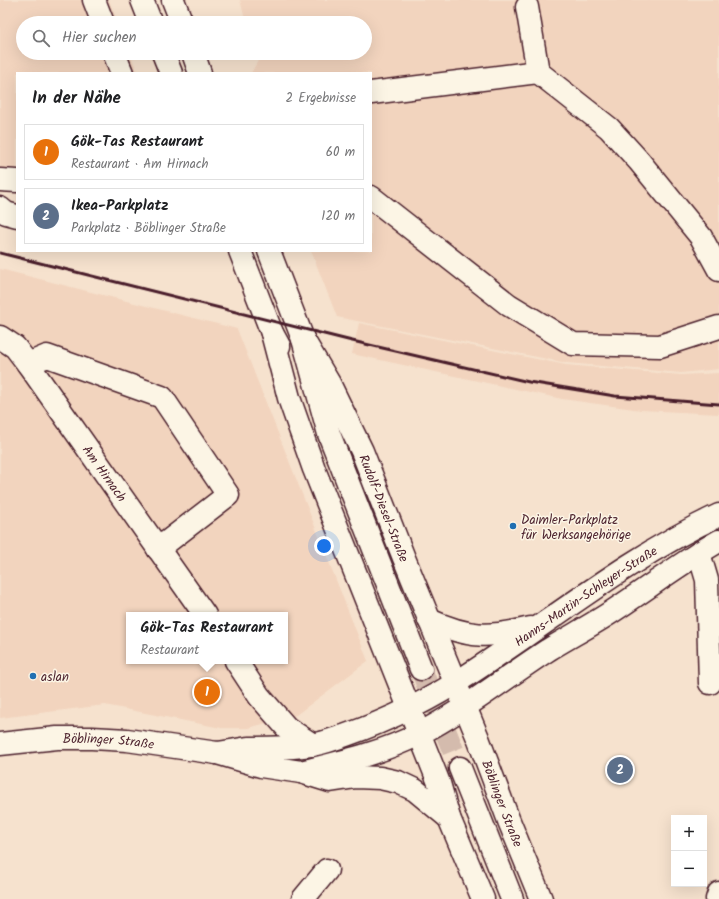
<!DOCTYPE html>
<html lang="de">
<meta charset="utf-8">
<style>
:root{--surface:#fff;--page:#f2f2f2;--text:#202124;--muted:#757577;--line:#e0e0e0;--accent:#111827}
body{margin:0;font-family:Kalam,sans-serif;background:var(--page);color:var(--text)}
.controls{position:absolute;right:12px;bottom:12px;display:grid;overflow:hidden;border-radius:0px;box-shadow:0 4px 16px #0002}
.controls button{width:36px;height:36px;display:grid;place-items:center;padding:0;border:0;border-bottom:1px solid var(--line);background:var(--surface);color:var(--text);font:20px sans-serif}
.you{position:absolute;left:324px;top:546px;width:14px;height:14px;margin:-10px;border:3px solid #fff;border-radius:50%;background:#1a73e8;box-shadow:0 0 0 6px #1a73e833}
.badge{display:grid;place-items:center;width:26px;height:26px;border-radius:50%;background:var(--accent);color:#fff;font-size:13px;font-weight:700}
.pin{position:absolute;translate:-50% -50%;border:2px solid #fff;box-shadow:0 1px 4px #0006}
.popup{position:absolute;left:126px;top:612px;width:162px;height:52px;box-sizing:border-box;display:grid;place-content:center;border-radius:0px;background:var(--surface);filter:drop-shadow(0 1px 3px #0005);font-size:13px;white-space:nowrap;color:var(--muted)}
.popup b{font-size:15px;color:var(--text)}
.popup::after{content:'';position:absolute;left:50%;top:100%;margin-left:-8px;border:8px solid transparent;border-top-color:var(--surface)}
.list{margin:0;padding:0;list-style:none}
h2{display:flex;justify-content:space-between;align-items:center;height:52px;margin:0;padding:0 16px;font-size:17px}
h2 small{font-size:13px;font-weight:400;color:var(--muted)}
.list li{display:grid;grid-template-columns:26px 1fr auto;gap:12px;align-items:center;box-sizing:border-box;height:56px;margin:0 8px 8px;padding:0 8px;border:1px solid var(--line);border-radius:0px}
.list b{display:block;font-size:15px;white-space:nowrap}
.list p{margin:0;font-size:13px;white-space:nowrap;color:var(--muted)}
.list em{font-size:13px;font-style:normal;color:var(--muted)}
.icon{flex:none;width:22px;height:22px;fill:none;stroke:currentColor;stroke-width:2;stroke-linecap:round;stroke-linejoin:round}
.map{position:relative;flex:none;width:719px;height:899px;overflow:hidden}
.search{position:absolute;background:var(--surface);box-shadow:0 4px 16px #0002;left:16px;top:16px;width:356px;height:44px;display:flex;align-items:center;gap:10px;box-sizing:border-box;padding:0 14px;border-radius:22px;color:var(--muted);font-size:15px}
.panel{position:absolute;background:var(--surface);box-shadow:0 4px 16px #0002;left:16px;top:72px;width:356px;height:180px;border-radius:0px}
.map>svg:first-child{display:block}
.built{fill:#f2d4be;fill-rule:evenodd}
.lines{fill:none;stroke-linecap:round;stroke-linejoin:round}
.major-tunnel{stroke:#d4bbad;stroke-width:22;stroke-dasharray:22 11;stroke-linecap:butt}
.minor-casing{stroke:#4a1f2b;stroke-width:25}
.major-casing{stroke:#4a1f2b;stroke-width:25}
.minor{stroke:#fcf5e5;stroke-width:22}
.major{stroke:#fcf5e5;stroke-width:22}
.rail{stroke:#4a1f2b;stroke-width:3}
.poi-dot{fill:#1f6fb2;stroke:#fcf5e5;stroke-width:1.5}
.labels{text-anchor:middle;stroke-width:3;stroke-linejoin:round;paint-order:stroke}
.street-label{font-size:13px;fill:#4a1f2b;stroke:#fcf5e5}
.poi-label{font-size:13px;fill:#4a1f2b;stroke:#fcf5e5;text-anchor:start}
</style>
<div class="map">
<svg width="719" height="899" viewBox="0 0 719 899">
<rect width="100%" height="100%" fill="#f6e2ce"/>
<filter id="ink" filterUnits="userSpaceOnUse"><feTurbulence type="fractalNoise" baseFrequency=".025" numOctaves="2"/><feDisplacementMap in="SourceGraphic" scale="8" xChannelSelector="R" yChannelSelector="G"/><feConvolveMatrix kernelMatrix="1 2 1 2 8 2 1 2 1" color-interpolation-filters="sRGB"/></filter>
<g filter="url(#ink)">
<g class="built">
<path d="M 0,0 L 109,0 L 118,23 L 23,23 L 23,53 L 130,53 L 138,73 L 17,73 L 17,193 L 0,193 Z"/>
<path d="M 240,0 L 719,0 L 719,369 L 681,373 L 567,363 L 337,317 L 311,251 L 371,251 L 371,73 L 251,73 L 259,59 L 257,53 L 365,53 L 365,23 L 246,23 Z"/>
<path d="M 0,269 L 237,329 L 368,661 L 296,715 L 248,728 L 221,728 L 105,705 L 0,718 ZM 129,615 L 285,615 L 285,661 L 129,661 Z"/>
<path d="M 359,323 L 566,365 L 681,375 L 719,373 L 719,414 L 641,410 L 562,399 L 352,354 Z"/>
</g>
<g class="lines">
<path class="major-tunnel" d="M 421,669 L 460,768"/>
<g class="minor-casing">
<g id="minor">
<path d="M 94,0 L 103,23"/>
<path d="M 527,7 L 538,72"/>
<path d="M 114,53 L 122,73"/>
<path d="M 371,93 L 538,72 L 609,128 L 639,161 L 701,237 L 719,270"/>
<path d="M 0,180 L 17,181"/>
<path d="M 371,197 L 509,305 L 573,344 L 660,346 L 719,327"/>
<path d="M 0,208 L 6,213 L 17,216"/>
<path id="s1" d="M 0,337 L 15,347 L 28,364 L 205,615"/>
<path d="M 28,364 L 47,356 L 162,397 L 228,495 L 158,549"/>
<path d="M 699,553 L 707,580 L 710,683"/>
<path d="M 236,661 L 259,696 L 287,728 L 313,745"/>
<path d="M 303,899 L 327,870"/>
<path d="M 717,899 L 719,893"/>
</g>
</g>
<g class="major-casing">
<g id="major">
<path d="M 142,0 L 151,23"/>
<path d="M 173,0 L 182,23"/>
<path d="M 163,53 L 171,73"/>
<path d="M 193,53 L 200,73"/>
<path d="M 240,251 L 272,333 L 279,346"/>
<path d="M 269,251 L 303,339 L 329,434 L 421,669"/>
<path d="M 272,333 L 289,398 L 314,469 L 439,783 L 449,818 L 483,899"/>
<path id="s2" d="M 303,339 L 329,383 L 362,451 L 404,558 L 478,738 L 509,821 L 541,899"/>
<path d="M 429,620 C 469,638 488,638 531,628"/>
<path id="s3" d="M 0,744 L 57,738 L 92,738 L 127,740 L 217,753 L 261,766 L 301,772 L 330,781 L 356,777 L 380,778 L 398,782 L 415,790 L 449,818"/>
<path id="s4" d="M 217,753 C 228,752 239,749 250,748 C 276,747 303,749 328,741 C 373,727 417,707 457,682 C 544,627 625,559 719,515"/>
<path d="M 460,768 L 512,899"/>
<path d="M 301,772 C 341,762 382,753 419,734 C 465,710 505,678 548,650 C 569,637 592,625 613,611 C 648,588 682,562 719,541"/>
</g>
</g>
<use href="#minor" class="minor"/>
<use href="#major" class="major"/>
<path class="rail" d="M 0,253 L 348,340 L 529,382 L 615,396 L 719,404"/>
</g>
</g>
<g class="poi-dot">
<circle cx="513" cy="526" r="4"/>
<circle cx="33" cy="676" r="4"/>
</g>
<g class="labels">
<g class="street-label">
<text dy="5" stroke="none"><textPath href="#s1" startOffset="173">Am Hirnach</textPath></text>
<text dy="5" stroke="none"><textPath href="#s2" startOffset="188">Rudolf-Diesel-Straße</textPath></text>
<text dy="5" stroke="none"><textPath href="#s4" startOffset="409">Hanns-Martin-Schleyer-Straße</textPath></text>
<text dy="5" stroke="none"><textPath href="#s3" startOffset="109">Böblinger Straße</textPath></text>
<text dy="5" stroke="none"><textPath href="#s2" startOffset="506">Böblinger Straße</textPath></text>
</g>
<g class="poi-label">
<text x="521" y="524">Daimler-Parkplatz<tspan x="521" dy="15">für Werksangehörige</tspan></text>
<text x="41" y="681">aslan</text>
</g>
</g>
</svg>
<div class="controls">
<button>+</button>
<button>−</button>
</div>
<div class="you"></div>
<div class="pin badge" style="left:207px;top:692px;background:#e8710a">1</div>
<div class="popup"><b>Gök-Tas Restaurant</b>Restaurant</div>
<div class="pin badge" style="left:620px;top:770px;background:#5c6f8a">2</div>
<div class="search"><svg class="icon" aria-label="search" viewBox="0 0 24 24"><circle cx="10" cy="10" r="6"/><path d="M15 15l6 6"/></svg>Hier suchen</div>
<section class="panel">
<h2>In der Nähe<small>2 Ergebnisse</small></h2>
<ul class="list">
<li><span class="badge" style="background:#e8710a">1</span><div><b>Gök-Tas Restaurant</b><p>Restaurant · Am Hirnach</p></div><em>60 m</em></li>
<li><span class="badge" style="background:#5c6f8a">2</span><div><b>Ikea-Parkplatz</b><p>Parkplatz · Böblinger Straße</p></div><em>120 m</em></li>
</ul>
</section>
</div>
